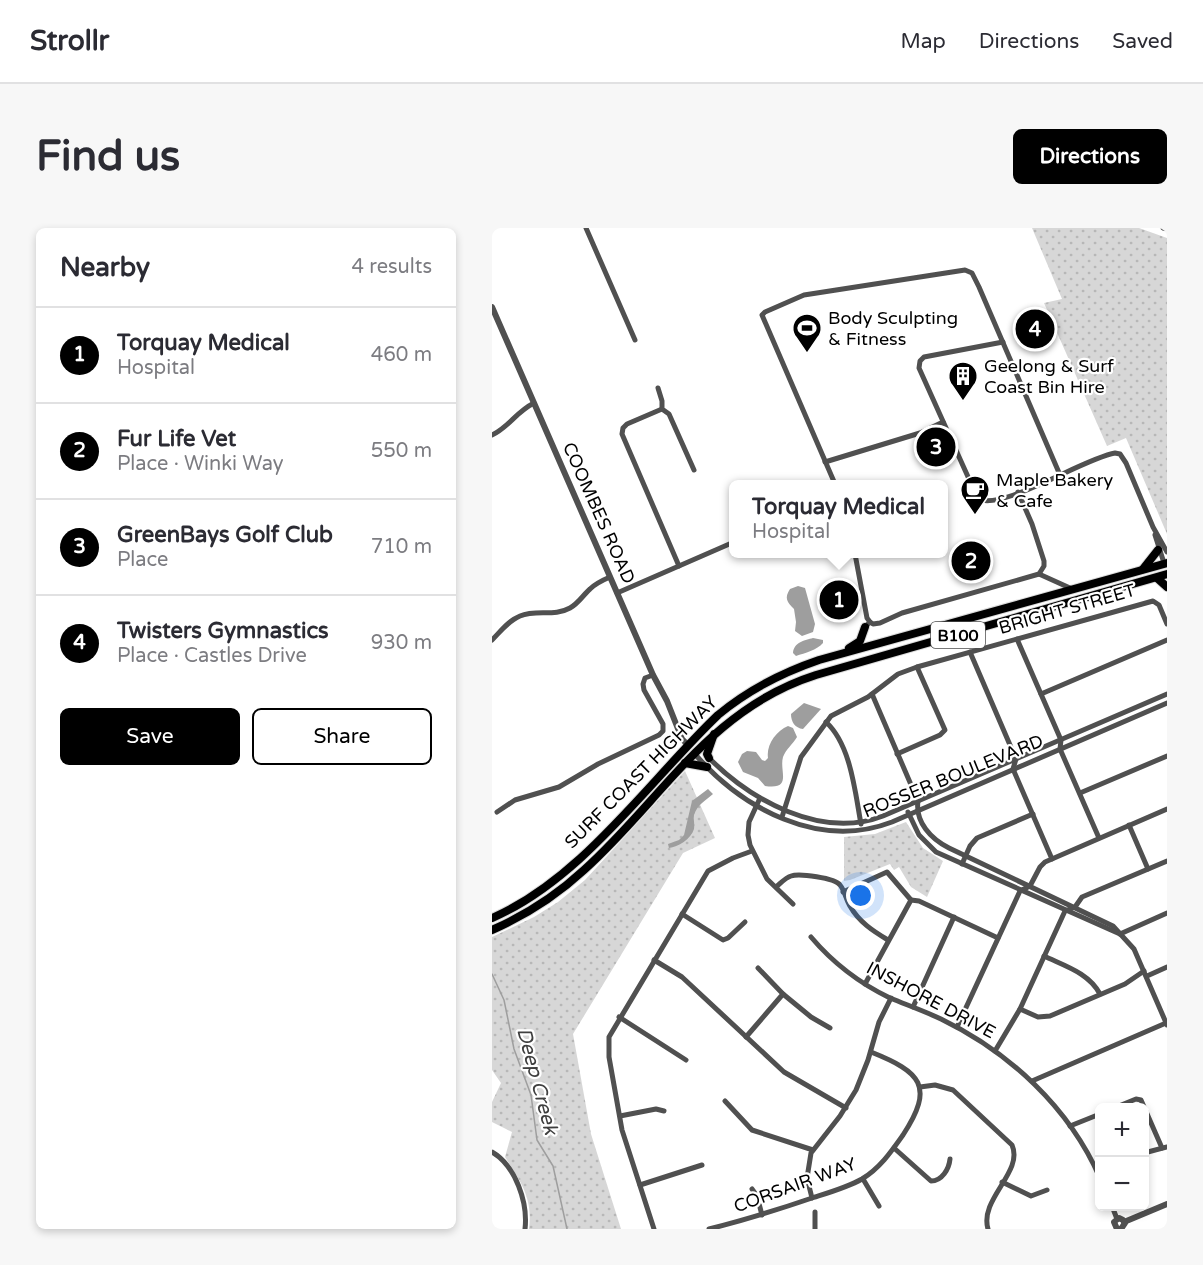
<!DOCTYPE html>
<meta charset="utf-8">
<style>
:root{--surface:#fff;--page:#f7f7f7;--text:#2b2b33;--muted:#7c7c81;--line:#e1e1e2;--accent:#000}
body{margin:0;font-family:"Varela Round",sans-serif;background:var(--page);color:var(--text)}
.controls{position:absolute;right:18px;bottom:18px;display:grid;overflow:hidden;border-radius:9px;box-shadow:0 3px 9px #0003}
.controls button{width:54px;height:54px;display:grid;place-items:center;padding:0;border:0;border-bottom:2px solid var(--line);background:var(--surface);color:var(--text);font:30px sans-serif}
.you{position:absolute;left:369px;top:668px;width:21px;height:21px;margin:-15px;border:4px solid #fff;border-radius:50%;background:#1a73e8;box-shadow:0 0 0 9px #1a73e833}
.badge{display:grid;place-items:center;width:39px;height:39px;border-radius:50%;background:var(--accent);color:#fff;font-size:20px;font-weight:700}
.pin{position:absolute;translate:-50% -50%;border:3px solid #fff;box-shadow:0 2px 6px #0006}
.popup{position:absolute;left:237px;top:252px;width:219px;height:78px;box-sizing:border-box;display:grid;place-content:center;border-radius:9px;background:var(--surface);filter:drop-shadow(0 2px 4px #0005);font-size:20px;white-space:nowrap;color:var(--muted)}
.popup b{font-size:22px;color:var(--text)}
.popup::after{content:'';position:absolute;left:50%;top:100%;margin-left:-12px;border:12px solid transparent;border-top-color:var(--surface)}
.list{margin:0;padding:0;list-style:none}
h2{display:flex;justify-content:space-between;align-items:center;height:78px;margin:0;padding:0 24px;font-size:26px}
h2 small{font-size:20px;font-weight:400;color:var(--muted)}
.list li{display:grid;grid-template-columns:39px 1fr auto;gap:18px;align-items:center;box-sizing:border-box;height:96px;padding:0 24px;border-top:2px solid var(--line)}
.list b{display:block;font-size:22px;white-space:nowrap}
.list p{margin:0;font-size:20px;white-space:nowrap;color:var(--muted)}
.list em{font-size:20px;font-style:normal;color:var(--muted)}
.actions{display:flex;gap:12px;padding:18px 24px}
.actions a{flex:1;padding:14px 0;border:2px solid var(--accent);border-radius:9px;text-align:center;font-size:21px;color:var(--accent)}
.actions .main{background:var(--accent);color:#fff}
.map{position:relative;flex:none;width:675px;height:1001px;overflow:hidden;border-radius:9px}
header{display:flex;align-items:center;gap:36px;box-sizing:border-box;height:84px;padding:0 30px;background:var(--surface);border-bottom:2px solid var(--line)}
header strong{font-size:28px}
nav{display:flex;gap:33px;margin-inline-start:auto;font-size:21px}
.intro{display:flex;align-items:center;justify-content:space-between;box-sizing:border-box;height:144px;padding:0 36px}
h1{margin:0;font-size:42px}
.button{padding:15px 27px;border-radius:9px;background:var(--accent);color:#fff;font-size:21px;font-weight:700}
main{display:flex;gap:36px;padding:0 36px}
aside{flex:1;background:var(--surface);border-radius:9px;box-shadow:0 3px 9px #0003}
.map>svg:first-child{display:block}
.green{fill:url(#green-dots)}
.water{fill:#9e9e9e}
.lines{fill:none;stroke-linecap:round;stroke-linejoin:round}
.stream{stroke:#9e9e9e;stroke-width:1.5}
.primary-casing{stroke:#dbdbdb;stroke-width:10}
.minor{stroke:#505050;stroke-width:5}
.tertiary{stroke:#505050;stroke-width:6}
.primary{stroke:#000;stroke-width:8}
.labels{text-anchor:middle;stroke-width:4.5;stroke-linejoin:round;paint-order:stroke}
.shield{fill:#fff;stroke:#4c4c4c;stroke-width:1.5}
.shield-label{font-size:16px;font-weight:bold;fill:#000}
.poi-label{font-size:18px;fill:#000;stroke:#fff;text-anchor:start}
.street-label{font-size:18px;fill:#000;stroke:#fff}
.water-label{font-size:20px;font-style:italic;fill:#3f3f3f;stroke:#fff}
</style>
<header>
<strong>Strollr</strong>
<nav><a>Map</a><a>Directions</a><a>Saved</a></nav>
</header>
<div class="intro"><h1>Find us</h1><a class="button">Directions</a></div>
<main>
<aside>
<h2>Nearby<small>4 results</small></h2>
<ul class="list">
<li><span class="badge">1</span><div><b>Torquay Medical</b><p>Hospital</p></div><em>460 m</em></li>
<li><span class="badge">2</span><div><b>Fur Life Vet</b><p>Place · Winki Way</p></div><em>550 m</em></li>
<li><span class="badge">3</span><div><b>GreenBays Golf Club</b><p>Place</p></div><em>710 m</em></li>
<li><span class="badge">4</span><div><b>Twisters Gymnastics</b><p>Place · Castles Drive</p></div><em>930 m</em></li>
</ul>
<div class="actions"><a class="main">Save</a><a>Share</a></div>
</aside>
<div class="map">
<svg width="675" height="1001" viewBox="0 0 675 1001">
<defs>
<pattern id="green-dots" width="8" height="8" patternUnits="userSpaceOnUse" patternTransform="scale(1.5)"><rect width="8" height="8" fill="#d7d7d7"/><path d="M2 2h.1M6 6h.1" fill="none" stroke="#b7b7b7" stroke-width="1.8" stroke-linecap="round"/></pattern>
</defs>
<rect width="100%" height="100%" fill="#fff"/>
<g class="green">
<path d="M 540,0 L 647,0 L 675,10 L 675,306 L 634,210 L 615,218 L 552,75 L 570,71 Z"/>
<path d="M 193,543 L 223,610 L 191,625 L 81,806 L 99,906 L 129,1001 L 37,1001 C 41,970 29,954 13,929 L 20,904 L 0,894 L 0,874 L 9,855 L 0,842 L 0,709 L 42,689 L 66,674 L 93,652 Z"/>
<path d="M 414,594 L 431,620 L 451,633 L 435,669 L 419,659 L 407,639 L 402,642 L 398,636 L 358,652 L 352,653 L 352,609 L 383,606 Z"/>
</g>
<g class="water">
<path d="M 306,358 L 313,360 L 323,396 L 321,404 L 310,408 L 303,403 L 304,394 L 302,381 C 295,374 292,370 298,361 Z"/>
<path d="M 321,410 L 331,412 L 331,415 C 325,422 313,425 304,428 L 301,425 C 302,414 313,412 321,410 Z"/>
<path d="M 312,475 L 329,481 L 311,501 C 303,500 299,494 299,486 Z"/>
<path d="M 296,498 L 301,500 L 305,509 C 301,516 294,521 291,529 C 287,543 301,562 273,558 L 266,550 L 251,544 L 246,534 L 250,526 L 255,523 L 264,524 L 270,532 L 273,533 L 276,530 C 274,517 284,503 296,498 Z"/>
<path d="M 216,561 L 221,566 C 214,572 205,577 202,587 C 201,591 203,596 202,601 C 199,611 186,619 177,620 L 176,616 L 187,612 L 192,607 L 200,573 Z"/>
</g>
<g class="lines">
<path class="stream" d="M 0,746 L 12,772 L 22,821 L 39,867 L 45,912 L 61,938 L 75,1001"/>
<g class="primary-casing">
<g id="primary">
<path d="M 651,341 L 666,322"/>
<path d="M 665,350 L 675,359"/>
<path d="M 357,420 L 368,413 L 373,399"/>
<path d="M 217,530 L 215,526 L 222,506"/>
<path d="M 193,535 L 215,539"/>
<path d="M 0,690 C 90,651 156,554 226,487 C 256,462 289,445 327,432 L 675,335"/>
<path d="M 0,702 C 34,687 65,667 92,642 C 170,572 217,481 324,447 L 675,346"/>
</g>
</g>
<g class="minor">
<path d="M 94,0 L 143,112"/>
<path d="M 671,0 L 675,1"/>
<path d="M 511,114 L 432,129 L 428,133 L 427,140 L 486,271 C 511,283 592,230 623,225 L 628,226 L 634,235 L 661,299 L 675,324"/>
<path d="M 166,160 L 170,173 L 170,181 L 177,186 L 202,242"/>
<path d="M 170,181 L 135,196 L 131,200 L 130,206 L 187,338"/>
<path d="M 0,207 C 17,199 24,184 42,175"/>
<path d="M 333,234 L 428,205 L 451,194"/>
<path d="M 343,256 L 270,87 L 273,84 L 312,67 L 473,42 L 480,45 L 487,59 L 568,247"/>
<path d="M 663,307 L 672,335"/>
<path d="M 363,326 L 375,390 L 378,394"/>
<path d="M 547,346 L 578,360"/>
<path d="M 125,365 L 242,314"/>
<path d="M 373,399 L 378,394 L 381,396 L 388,395 L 410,385 L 547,346 L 552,338 L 552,333 L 540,296 L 526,264"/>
<path d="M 525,411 L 569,512 L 568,521 L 607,610"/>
<path d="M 0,412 C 9,403 16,393 28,388 C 44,381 62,389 78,380 C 87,375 91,367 98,361 C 104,355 111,352 118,349"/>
<path d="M 478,424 L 524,531 L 521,541 L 560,631"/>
<path d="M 380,466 L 426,573 C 423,594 439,611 457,620 L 621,698 L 642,721 L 675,797"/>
<path d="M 549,466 L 675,412"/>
<path d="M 334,494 C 359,517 363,564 369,596"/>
<path d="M 202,525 C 250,581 327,622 400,594 L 675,475"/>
<path d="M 405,526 L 448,507 L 453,502 L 425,439"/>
<path d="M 215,528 C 258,572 329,612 391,588 L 675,466"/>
<path d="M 588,565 L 675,528"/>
<path d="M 268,570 L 257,594 L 256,607 L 258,617 L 275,651 L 301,676"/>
<path d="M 5,584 L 23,572 L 67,559 L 106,536 L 167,507 L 171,503 L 171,496 L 152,462 L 151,456 L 153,450 L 161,447"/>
<path d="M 416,584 L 427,607 L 444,624 L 628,706"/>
<path d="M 290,589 L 309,529 L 339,488 L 376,469 L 406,446 L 425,439 L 661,373 L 667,377 L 675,396"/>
<path d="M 637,597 L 656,641"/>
<path d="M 470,636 L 478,618 L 485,610 L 541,586"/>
<path d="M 284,659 C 289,655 293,650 299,648 C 307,645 343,650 348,657 C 353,663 354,672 358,678 C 367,694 381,703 396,712"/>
<path d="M 351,664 L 395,644 L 419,672"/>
<path d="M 190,686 L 231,712 L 236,710 L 253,694"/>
<path d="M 628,706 L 675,685"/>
<path d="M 319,709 C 341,735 367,755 398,770 C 415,777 432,783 449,791 C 517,824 577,879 608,950"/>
<path d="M 552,728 C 573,738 597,745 608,766"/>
<path d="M 162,732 L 190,749 L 292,844 L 354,880"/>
<path d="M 655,748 L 675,739"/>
<path d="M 373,756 L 419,672 L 427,673 L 506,710"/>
<path d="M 291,766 L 319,789 L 338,800"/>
<path d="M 421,779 L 462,689"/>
<path d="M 528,781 L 546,789 L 558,788 L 633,756 L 652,743"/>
<path d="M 127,789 L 194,832"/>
<path d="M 465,799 L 528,663 L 538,658 L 548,639 L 553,634 L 675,581"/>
<path d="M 254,809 L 291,766 L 266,740"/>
<path d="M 503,823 L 528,781 L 573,683 L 583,679 L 590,669 L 675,633"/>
<path d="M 540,853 L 674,795"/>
<path d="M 428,859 L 443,857 L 461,862 L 520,917 C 532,944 487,971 496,1001"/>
<path d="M 233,873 L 260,902 L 321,922"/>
<path d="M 622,880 L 644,871 L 649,872 L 670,920"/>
<path d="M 128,888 L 164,881 L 172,883"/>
<path d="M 578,898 L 608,886"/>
<path d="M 402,920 L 439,953 C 450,953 457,941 458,931"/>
<path d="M 0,924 C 24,938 36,975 33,1001"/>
<path d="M 652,925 L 675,919"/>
<path d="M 371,951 L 387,978"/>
<path d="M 510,954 L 539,968 L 555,962"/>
<path d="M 148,957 L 210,937"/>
<path d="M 260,961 L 265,968 L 270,987"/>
<path d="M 320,970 L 315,950 L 319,925 L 348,888 L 364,862 L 376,832 L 387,794 L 399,770"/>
<path d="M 620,978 L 625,991"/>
<path d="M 323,984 L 323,1001"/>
<path d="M 162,1001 L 130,902 L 117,829 L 117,809 L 216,643 L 241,630 L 260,623"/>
<path d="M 217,1001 C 253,992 288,981 323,969 C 339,964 356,959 370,951 C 388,940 399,924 411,907 C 443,858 429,844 379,824"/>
</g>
<g class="tertiary">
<path d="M 0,79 L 161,447 L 175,473 L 190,511 L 196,517"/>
<path d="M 632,994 L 675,976"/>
<path d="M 625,1001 L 622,994 L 627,990 L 631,992 L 633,995 L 629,1001"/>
</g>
<use href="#primary" class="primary"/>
</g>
<defs>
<g id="stadium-pin" transform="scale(1.5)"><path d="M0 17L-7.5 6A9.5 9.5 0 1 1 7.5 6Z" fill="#000" stroke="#fff"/><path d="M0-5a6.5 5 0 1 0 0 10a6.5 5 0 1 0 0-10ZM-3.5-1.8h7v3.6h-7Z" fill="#fff"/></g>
<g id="building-pin" transform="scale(1.5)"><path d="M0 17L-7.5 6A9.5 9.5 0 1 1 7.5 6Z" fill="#000" stroke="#fff"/><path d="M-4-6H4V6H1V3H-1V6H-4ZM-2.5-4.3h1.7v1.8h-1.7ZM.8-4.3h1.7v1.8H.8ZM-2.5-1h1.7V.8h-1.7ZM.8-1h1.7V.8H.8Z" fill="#fff"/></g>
<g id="cafe-pin" transform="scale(1.5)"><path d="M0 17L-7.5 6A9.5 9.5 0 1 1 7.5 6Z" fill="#000" stroke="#fff"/><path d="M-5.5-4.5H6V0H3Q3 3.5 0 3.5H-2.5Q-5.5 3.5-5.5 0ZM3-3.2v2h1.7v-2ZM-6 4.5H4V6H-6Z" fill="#fff"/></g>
</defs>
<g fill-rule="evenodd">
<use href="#stadium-pin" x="315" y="100"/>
<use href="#building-pin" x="471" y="148"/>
<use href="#cafe-pin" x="483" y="262"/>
</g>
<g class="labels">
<rect class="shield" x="439" y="394" width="54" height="26" rx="4.5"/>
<g class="shield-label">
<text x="466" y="413">B100</text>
</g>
<g class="poi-label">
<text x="336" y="96">Body Sculpting<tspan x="336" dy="21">&amp; Fitness</tspan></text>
<text x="492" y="144">Geelong &amp; Surf<tspan x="492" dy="21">Coast Bin Hire</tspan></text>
<text x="504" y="258">Maple Bakery<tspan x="504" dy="21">&amp; Cafe</tspan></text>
</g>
<g class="street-label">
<text transform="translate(107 285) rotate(66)" y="6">COOMBES ROAD</text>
<text transform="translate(575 381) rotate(-16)" y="6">BRIGHT STREET</text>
<text transform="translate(149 544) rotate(-45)" y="6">SURF COAST HIGHWAY</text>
<text transform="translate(461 548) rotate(-22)" y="6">ROSSER BOULEVARD</text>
<text transform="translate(439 772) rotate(28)" y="6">INSHORE DRIVE</text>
<text transform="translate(303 957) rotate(-20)" y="6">CORSAIR WAY</text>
</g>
<g class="water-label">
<text transform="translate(46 853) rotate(75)" y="7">Deep Creek</text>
</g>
</g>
</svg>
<div class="controls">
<button>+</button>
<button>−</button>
</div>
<div class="you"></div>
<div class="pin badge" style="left:347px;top:372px">1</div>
<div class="popup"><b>Torquay Medical</b>Hospital</div>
<div class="pin badge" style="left:479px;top:333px">2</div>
<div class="pin badge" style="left:444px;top:219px">3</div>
<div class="pin badge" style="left:543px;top:101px">4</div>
</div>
</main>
